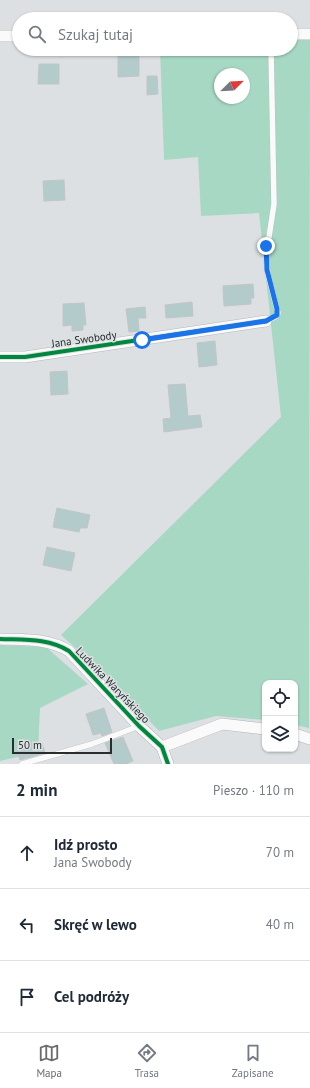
<!DOCTYPE html>
<html lang="pl">
<meta charset="utf-8">
<style>
:root{--surface:#fff;--page:#f2f2f3;--text:#1f2937;--muted:#747a83;--line:#e0e1e3;--accent:#696b6c}
body{margin:0;font-family:"PT Sans",sans-serif;background:var(--page);color:var(--text)}
.controls{position:absolute;right:12px;bottom:12px;display:grid;overflow:hidden;border-radius:8px;box-shadow:0 1px 3px #0004}
.controls button{width:36px;height:36px;display:grid;place-items:center;padding:0;border:0;border-bottom:1px solid var(--line);background:var(--surface);color:var(--text);font:20px sans-serif}
.compass{position:absolute;left:214px;top:68px;width:36px;height:36px;border-radius:50%;background:var(--surface);box-shadow:0 1px 3px #0004;rotate:66deg}
.scale{position:absolute;left:12px;bottom:10px;width:100px;box-sizing:border-box;padding-left:4px;border:2px solid #2a2c2d;border-top:0;font-size:11px;line-height:14px;white-space:nowrap;color:#2a2c2d;-webkit-text-stroke:3px #dce1e3;paint-order:stroke}
.stop{position:absolute;width:12px;height:12px;margin:-9px;border:3px solid #1a73e8;border-radius:50%;background:#fff}
.stop.end{background:#1a73e8;border-color:#fff;box-shadow:0 1px 4px #0008}
.list{margin:0;padding:0;list-style:none}
h2{display:flex;justify-content:space-between;align-items:center;height:52px;margin:0;padding:0 16px;font-size:17px}
h2 small{font-size:13px;font-weight:400;color:var(--muted)}
.list li{display:grid;grid-template-columns:26px 1fr auto;gap:12px;align-items:center;box-sizing:border-box;height:72px;padding:0 16px;border-top:1px solid var(--line)}
.list b{display:block;font-size:15px;white-space:nowrap}
.list p{margin:0;font-size:13px;white-space:nowrap;color:var(--muted)}
.list em{font-size:13px;font-style:normal;color:var(--muted)}
.icon{flex:none;width:22px;height:22px;fill:none;stroke:currentColor;stroke-width:2;stroke-linecap:round;stroke-linejoin:round}
.map{position:relative;flex:none;width:310px;height:764px;overflow:hidden}
.search{position:absolute;background:var(--surface);box-shadow:0 1px 3px #0004;left:12px;right:12px;top:12px;height:44px;display:flex;align-items:center;gap:10px;box-sizing:border-box;padding:0 14px;border-radius:22px;color:var(--muted);font-size:15px}
.sheet{height:268px;background:var(--surface)}
nav{display:flex;justify-content:space-around;align-items:center;box-sizing:border-box;height:56px;border-top:1px solid var(--line);background:var(--surface);font-size:11px;color:var(--muted)}
nav a{display:grid;justify-items:center;gap:2px}
nav .on{color:var(--accent)}
.map>svg:first-child{display:block}
.green{fill:#a7d8c4;fill-rule:evenodd}
.building{fill:#b3cbcb;stroke:#c3c5c6}
.lines{fill:none;stroke-linecap:round;stroke-linejoin:round}
.lane-casing{stroke:#b4b6b8;stroke-width:6}
.street-casing{stroke:#b4b6b8;stroke-width:12}
.lane{stroke:#fafafb;stroke-width:5.5}
.street{stroke:#fafafb;stroke-width:11}
.cycleway-casing{stroke:#dce1e3;stroke-width:6}
.cycleway{stroke:#00873e;stroke-width:4}
.route{stroke:#1a73e8;stroke-width:5}
.labels{text-anchor:middle;stroke-width:3;stroke-linejoin:round;paint-order:stroke}
.street-label{font-size:11px;fill:#2a2c2d;stroke:#dce1e3}
</style>
<div class="map">
<svg width="310" height="764" viewBox="0 0 310 764">
<rect width="100%" height="100%" fill="#dde0e2"/>
<g class="green">
<path d="M 310,39 L 309,728 L 295,725 L 295,683 L 265,683 L 265,720 L 216,716 L 159,731 L 106,675 L 61,635 L 281,417 L 259,213 L 201,216 L 198,157 L 164,160 L 160,49 L 291,49 L 291,40 ZM 220,74 L 244,74 L 244,98 L 220,98 Z"/>
<path d="M 0,645 L 46,647 L 88,684 L 40,708 L 38,752 L 0,761 Z"/>
</g>
<g class="building">
<path d="M 118,56 L 139,56 L 139,76 L 118,77 Z"/>
<path d="M 39,64 L 59,64 L 59,84 L 38,84 Z"/>
<path d="M 147,76 L 157,76 L 158,94 L 147,95 Z"/>
<path d="M 64,180 L 65,200 L 44,201 L 43,181 Z"/>
<path d="M 253,284 L 254,298 L 251,298 L 251,304 L 224,306 L 223,286 Z"/>
<path d="M 192,302 L 193,316 L 166,318 L 165,305 Z"/>
<path d="M 84,303 L 86,325 L 83,325 L 83,330 L 72,331 L 72,325 L 63,326 L 63,304 Z"/>
<path d="M 145,307 L 146,318 L 138,318 L 139,331 L 129,332 L 126,309 Z"/>
<path d="M 215,341 L 217,365 L 199,367 L 197,343 Z"/>
<path d="M 67,371 L 68,394 L 51,395 L 50,372 Z"/>
<path d="M 185,384 L 188,416 L 200,415 L 202,427 L 164,432 L 163,419 L 171,418 L 168,385 Z"/>
<path d="M 57,508 L 90,515 L 87,528 L 80,528 L 79,532 L 53,527 Z"/>
<path d="M 47,547 L 75,553 L 71,571 L 43,565 Z"/>
<path d="M 104,708 L 112,732 L 102,736 L 101,733 L 93,735 L 86,714 Z"/>
<path d="M 123,737 L 133,761 L 126,764 L 114,764 L 105,743 Z"/>
<path d="M 30,742 L 32,746 L 42,743 L 45,753 L 20,760 L 16,747 Z"/>
</g>
<g class="lines">
<g class="lane-casing">
<g id="lane">
<path d="M 266,321 L 275,317 L 278,313 L 268,275 L 266,257 L 274,204 L 271,49"/>
<path d="M 22,764 L 92,744 L 139,726"/>
</g>
</g>
<g class="street-casing">
<g id="street">
<path d="M 291,34 L 310,34"/>
<path d="M 0,36 L 19,36"/>
<path d="M 0,357 L 25,357 L 266,321"/>
<path d="M 0,639 C 25,640 48,638 69,651 L 139,726 L 162,747 L 168,764"/>
<path d="M 295,734 L 310,739"/>
<path d="M 162,747 L 222,724 L 265,729"/>
</g>
</g>
<use href="#lane" class="lane"/>
<use href="#street" class="street"/>
<g class="cycleway-casing">
<g id="cycleway">
<path d="M 0,357 L 25,357 L 266,321"/>
<path d="M 0,639 C 25,640 48,638 69,651 L 139,726 L 162,747 L 168,764"/>
</g>
</g>
<use href="#cycleway" class="cycleway"/>
</g>
<g class="lines">
<path class="route" d="M 142,340 L 266,321 L 277,315 L 277,309 L 267,270 L 266,246"/>
</g>
<g class="labels">
<g class="street-label">
<text transform="translate(84 339) rotate(-8)" y="4">Jana Swobody</text>
<text transform="translate(113 685) rotate(46)" y="4">Ludwika Waryńskiego</text>
</g>
</g>
</svg>
<div class="controls">
<button><svg class="icon" aria-label="locate" viewBox="0 0 24 24"><circle cx="12" cy="12" r="6"/><path d="M12 2v4M12 18v4M2 12h4M18 12h4"/></svg></button>
<button><svg class="icon" aria-label="layers" viewBox="0 0 24 24"><path d="M12 4l9 5-9 5-9-5zM3 14l9 5 9-5"/></svg></button>
</div>
<svg class="compass" viewBox="-18 -18 36 36"><path d="M0-13l5 13h-10z" fill="#e53935"/><path d="M0 13l5-13h-10z" fill="#747a83"/></svg>
<div class="scale">50 m</div>
<div class="stop" style="left:142px;top:340px"></div>
<div class="stop end" style="left:266px;top:246px"></div>
<div class="search"><svg class="icon" aria-label="search" viewBox="0 0 24 24"><circle cx="10" cy="10" r="6"/><path d="M15 15l6 6"/></svg>Szukaj tutaj</div>
</div>
<section class="sheet">
<h2>2 min<small>Pieszo · 110 m</small></h2>
<ul class="list">
<li><svg class="icon" aria-label="ahead" viewBox="0 0 24 24"><path d="M12 20V5M6 11l6-6 6 6"/></svg><div><b>Idź prosto</b><p>Jana Swobody</p></div><em>70 m</em></li>
<li><svg class="icon" aria-label="left" viewBox="0 0 24 24"><path d="M17 20v-9H6M10 6l-5 5 5 5"/></svg><div><b>Skręć w lewo</b></div><em>40 m</em></li>
<li><svg class="icon" aria-label="arrive" viewBox="0 0 24 24"><path d="M6 21V4h12l-3 4 3 4H6"/></svg><div><b>Cel podróży</b></div></li>
</ul>
</section>
<nav>
<a class="on"><svg class="icon" aria-label="map" viewBox="0 0 24 24"><path d="M3 6l6-2 6 2 6-2v14l-6 2-6-2-6 2zM9 4v14M15 6v14"/></svg>Mapa</a>
<a><svg class="icon" aria-label="directions" viewBox="0 0 24 24"><path d="M12 3l9 9-9 9-9-9zM9 14v-3h6M13 9l2 2-2 2"/></svg>Trasa</a>
<a><svg class="icon" aria-label="saved" viewBox="0 0 24 24"><path d="M7 4h10v16l-5-4-5 4z"/></svg>Zapisane</a>
</nav>
